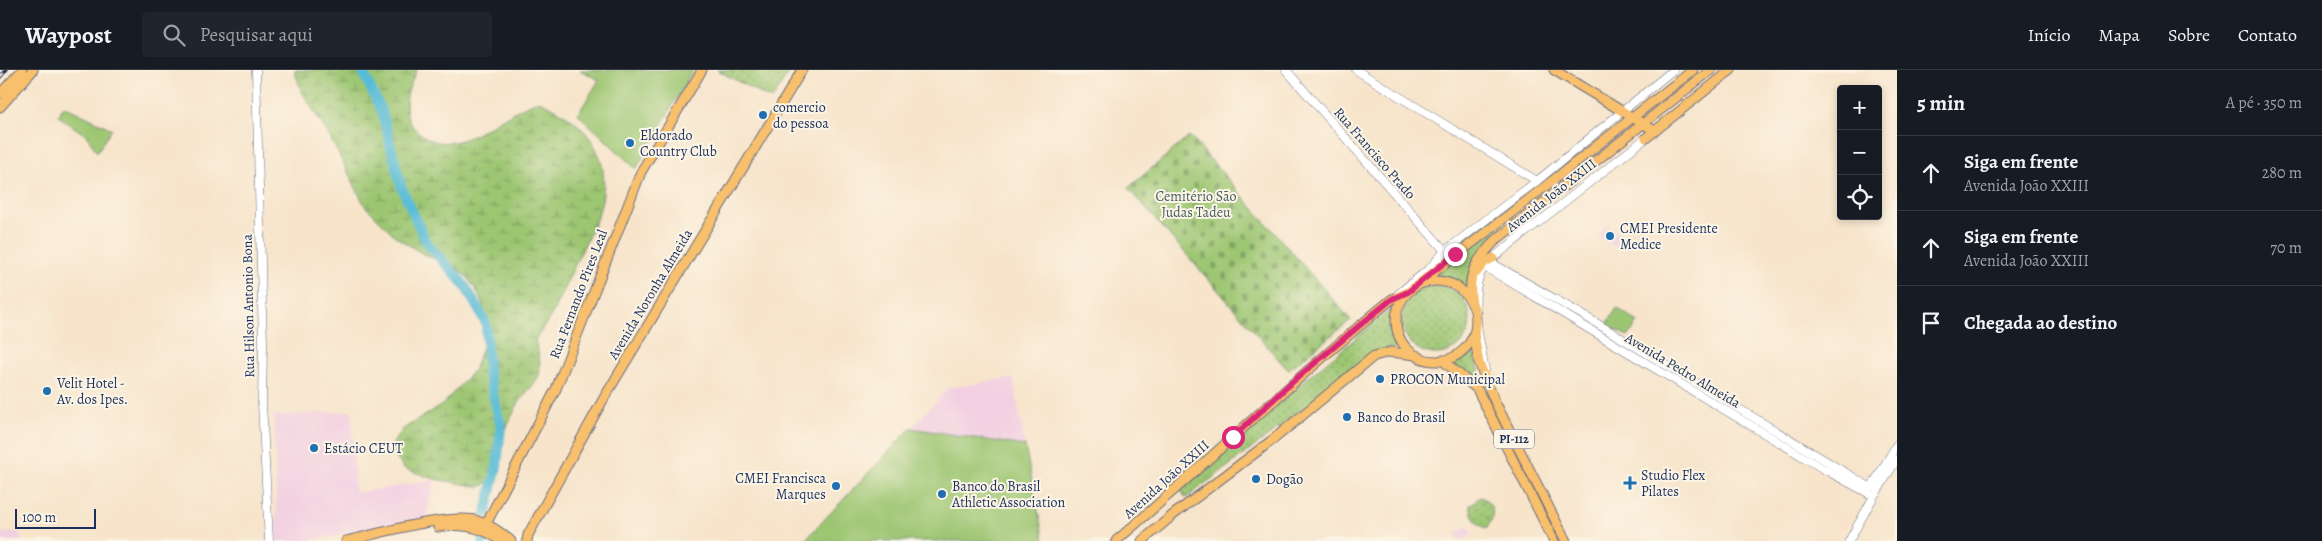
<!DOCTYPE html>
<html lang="pt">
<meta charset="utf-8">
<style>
:root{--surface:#171b24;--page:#20242c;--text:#f1f3f6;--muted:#9ea1a6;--line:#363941}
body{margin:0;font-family:Alegreya,serif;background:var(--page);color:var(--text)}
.controls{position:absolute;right:15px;top:15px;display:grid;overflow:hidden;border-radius:5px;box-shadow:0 2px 8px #0003}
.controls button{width:45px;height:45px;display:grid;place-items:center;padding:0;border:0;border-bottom:1px solid var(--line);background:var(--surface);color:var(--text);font:25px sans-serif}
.scale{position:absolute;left:15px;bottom:12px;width:81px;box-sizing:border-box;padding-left:5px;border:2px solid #1b2f5e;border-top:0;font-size:14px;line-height:18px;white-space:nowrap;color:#1b2f5e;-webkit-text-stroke:4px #fcf5e5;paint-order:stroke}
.stop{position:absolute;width:15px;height:15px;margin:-11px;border:4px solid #db2777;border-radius:50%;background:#fff}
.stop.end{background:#db2777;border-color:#fff;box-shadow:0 1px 5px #0008}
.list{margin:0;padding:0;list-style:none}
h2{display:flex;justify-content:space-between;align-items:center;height:65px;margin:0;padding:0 20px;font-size:21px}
h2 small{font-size:16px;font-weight:400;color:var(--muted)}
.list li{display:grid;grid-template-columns:32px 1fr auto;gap:15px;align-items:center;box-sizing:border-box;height:75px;padding:0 20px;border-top:1px solid var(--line)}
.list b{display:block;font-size:19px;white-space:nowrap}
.list p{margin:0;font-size:16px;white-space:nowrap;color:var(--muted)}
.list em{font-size:16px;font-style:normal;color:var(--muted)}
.icon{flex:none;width:28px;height:28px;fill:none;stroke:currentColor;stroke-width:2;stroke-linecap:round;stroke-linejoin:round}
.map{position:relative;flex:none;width:1897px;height:471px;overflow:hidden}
header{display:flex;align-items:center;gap:30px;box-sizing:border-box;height:70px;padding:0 25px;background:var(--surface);border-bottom:1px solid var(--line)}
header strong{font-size:24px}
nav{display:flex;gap:28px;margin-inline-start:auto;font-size:18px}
.search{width:350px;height:45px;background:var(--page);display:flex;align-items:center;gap:12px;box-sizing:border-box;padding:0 18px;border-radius:5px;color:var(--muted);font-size:19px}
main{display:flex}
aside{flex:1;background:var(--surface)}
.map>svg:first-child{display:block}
.built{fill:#f2cfe1}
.grass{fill:#9dc672;stroke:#5c7a68}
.wetland{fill:url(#wetland-marsh);stroke:#5c7a68}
.cemetery{fill:url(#cemetery-stones);stroke:#5c7a68}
.park{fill:url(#park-dots);stroke:#5c7a68}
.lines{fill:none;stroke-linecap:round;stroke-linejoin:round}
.river{stroke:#58bcd6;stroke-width:10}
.minor-casing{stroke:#686e84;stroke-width:9}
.major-casing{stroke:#686e84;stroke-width:11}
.minor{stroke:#fff;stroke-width:8}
.major{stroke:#f8bf6c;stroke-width:9}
.rail-casing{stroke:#1b2f5e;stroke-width:4}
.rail{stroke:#fcf5e5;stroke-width:2;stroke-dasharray:5.5;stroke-linecap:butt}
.route{stroke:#db2777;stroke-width:6}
.poi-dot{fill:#1f6fb2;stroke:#fcf5e5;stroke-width:2}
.labels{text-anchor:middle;stroke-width:4;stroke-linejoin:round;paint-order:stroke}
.shield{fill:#fcf5e5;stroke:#5e6a86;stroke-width:1}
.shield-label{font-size:12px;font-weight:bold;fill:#1b2f5e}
.poi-label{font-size:14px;fill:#1b2f5e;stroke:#fcf5e5;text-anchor:start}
.street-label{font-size:14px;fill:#1b2f5e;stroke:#fcf5e5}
.park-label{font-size:14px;fill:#425c64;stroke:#fcf5e5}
</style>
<header>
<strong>Waypost</strong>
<div class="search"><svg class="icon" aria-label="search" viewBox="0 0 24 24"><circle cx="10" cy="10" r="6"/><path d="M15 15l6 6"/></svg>Pesquisar aqui</div>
<nav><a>Início</a><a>Mapa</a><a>Sobre</a><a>Contato</a></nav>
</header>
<main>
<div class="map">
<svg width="1897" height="471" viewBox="0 0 1897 471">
<defs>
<pattern id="wetland-marsh" width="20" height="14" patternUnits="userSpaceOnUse" patternTransform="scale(1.25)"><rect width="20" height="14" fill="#9dc672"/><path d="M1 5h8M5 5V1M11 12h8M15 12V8" fill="none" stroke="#7fa161"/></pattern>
<pattern id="cemetery-stones" width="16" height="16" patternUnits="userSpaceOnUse" patternTransform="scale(1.25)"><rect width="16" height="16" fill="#9dc672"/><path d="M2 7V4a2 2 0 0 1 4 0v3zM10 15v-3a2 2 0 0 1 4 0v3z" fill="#7fa161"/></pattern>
<pattern id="park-dots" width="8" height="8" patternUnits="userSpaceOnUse" patternTransform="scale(1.25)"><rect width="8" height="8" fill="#9dc672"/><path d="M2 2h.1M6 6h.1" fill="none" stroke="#7fa161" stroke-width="1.8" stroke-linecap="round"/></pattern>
</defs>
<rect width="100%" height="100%" fill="#fcf5e5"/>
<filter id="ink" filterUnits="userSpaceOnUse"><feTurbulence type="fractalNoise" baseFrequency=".02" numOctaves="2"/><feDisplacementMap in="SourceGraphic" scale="10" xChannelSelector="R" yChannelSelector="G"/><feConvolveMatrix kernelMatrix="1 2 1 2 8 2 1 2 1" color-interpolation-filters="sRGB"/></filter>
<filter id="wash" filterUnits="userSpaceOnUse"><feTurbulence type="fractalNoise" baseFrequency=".0096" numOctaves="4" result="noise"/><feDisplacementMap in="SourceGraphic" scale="20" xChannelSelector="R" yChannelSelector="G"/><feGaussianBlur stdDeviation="1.12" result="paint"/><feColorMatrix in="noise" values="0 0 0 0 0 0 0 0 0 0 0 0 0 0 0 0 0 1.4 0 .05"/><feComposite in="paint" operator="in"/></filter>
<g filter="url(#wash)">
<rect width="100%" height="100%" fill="#f7e4cb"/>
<g class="built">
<path d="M 1605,156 L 1622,166 L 1616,177 L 1598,167 Z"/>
<path d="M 1013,308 L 1025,376 L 911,358 L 948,318 Z"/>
<path d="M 352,341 L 355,423 L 435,410 L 426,448 L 356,463 L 300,471 L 277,471 L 274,346 Z"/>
<path d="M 1468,456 L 1472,465 L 1460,471 L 1456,463 Z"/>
<path d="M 20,462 L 21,471 L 0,471 L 0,463 Z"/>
</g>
<g class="grass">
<path d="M 580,0 L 693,0 L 636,99 L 578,44 L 599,10 Z"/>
<path d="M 64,36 L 112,59 L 97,82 L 87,66 L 58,46 Z"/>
<path d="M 1617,238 L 1638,252 L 1628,267 L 1607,254 Z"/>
<path d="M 911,358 L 1025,376 L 1044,471 L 804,471 Z"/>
</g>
<path class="wetland" d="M 294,0 L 417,0 C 408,18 399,41 414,58 C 454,99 498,42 539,31 C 591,53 617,91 597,148 L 552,244 L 535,271 C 538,282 542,293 539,305 C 535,316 522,325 517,336 C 503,361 497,386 489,412 L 480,417 L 435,409 L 405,399 L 394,386 L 391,376 L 403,359 L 442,335 L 474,300 L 486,266 L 486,251 L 483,236 L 477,221 L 468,208 L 454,197 L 423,184 L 396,167 L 365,136 L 330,67 L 302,22 Z"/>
<path class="cemetery" d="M 1190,66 L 1351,250 L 1288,300 L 1128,118 Z"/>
<g class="park">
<path d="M 717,0 L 785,0 L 789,2 L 772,30 Z"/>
<path d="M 1506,154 L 1508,156 L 1494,167 L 1473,191 L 1466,219 L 1452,208 L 1432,205 L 1456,186 Z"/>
<circle cx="1436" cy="250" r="34"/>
<path d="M 1392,238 L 1389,260 L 1398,278 L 1387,278 L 1366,287 L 1280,357 L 1186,428 L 1181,421 L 1186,415 L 1310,306 Z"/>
<path d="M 1471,276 L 1481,306 L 1481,316 L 1450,292 Z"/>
<path d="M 1480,427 C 1495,432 1496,449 1486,458 C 1475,454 1472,446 1470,435 Z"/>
</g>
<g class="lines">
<g class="river">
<path d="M 362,0 L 382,42 L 401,116 L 426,172 L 465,216 L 486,253 L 488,302 L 501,357 L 497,396 L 486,443"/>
<path d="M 483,470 L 483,471"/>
</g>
</g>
</g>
<g filter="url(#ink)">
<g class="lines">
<g class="minor-casing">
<g id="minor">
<path d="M 256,0 L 263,273 L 262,333 L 269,471"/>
<path d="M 1286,0 L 1445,181"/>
<path d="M 1356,0 L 1537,111"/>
<path d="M 1490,192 L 1581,244 L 1871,418 L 1897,374"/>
<path d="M 1485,197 L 1822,398 L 1868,423"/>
<path d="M 1398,224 L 1430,198 L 1445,181 L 1537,111 L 1673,0"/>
<path d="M 1486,305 C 1481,278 1470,233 1479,207 C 1481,199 1488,194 1493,188 L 1646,68"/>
<path d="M 1877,422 L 1897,389"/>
<path d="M 1849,471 L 1874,426"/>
</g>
</g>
<g class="major-casing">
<g id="major">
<path d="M 1554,0 L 1655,61"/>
<path d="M 0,24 L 22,0"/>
<path d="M 0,37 L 33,0"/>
<path d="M 1646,68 L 1731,0"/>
<path d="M 1476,203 L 1485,192 L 1493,188"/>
<circle cx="1436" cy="251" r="40"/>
<path d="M 1416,216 L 1524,133 L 1693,0"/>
<path d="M 1472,234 C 1467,204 1475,191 1496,170 L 1711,0"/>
<path d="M 1474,264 L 1479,293 L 1496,334 L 1566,471"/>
<path d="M 1442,290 L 1477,319 L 1554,471"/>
<path d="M 438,457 C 461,453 483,457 501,471"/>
<path d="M 483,460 L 556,319 L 641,102 L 702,0"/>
<path d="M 346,471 C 378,464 444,444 475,450 C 489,454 501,462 511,471"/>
<path d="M 527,471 L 528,465 L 604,328 L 802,0"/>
<path d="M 1116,471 C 1209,391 1297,306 1392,229 L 1408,222"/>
<path d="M 1142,471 L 1173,445 L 1275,368 L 1374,286 L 1390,282 L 1416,285"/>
</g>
</g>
<use href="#minor" class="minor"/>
<use href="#major" class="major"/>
<g class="rail-casing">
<path id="rail" d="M 0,7 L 6,0"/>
</g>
<use href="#rail" class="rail"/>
</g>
</g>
<g class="lines" filter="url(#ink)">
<path class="route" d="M 1233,367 L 1290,314 L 1360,255 L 1392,229 L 1408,222 L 1455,184"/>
</g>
<g class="poi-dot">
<circle cx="763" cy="45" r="5"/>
<circle cx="630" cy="73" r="5"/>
<circle cx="1610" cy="166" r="5"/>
<circle cx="1380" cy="309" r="5"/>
<circle cx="47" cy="321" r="5"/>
<circle cx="1347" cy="347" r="5"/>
<circle cx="314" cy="378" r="5"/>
<circle cx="1256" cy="409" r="5"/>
<path d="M1627.5 405.5h5v5h5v5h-5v5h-5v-5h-5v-5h5z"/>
<circle cx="836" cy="416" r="5"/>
<circle cx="942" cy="424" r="5"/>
</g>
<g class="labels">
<rect class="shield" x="1494" y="359.5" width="40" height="19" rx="4"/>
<g class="shield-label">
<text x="1514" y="373">PI-112</text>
</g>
<g class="poi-label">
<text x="773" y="42">comercio<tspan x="773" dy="16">do pessoa</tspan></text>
<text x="640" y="70">Eldorado<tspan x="640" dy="16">Country Club</tspan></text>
<text x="1620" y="163">CMEI Presidente<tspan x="1620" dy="16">Medice</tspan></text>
<text x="1390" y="314">PROCON Municipal</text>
<text x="57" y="318">Velit Hotel -<tspan x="57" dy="16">Av. dos Ipes.</tspan></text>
<text x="1357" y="352">Banco do Brasil</text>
<text x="324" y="383">Estácio CEUT</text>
<text x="1641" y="410">Studio Flex<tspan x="1641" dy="16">Pilates</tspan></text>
<text x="826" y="413" text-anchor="end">CMEI Francisca<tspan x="826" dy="16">Marques</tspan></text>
<text x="1266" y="414">Dogão</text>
<text x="952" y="421">Banco do Brasil<tspan x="952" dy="16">Athletic Association</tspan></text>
</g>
<g class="street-label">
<text transform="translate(1375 83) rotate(49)" y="5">Rua Francisco Prado</text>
<text transform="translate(1551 125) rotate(-38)" y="5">Avenida João XXIII</text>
<text transform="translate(578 224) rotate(-69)" y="5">Rua Fernando Pires Leal</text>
<text transform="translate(650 224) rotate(-59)" y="5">Avenida Noronha Almeida</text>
<text transform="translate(248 236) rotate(-91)" y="5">Rua Hilson Antonio Bona</text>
<text transform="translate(1683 300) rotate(31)" y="5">Avenida Pedro Almeida</text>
<text transform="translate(1166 409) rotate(-42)" y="5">Avenida João XXIII</text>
</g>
<g class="park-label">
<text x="1196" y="131">Cemitério São<tspan x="1196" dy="16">Judas Tadeu</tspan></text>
</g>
</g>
</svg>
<div class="controls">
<button>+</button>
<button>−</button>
<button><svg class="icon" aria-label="locate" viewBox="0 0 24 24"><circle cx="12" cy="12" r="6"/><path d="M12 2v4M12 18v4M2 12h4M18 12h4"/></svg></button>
</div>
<div class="scale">100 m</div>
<div class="stop" style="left:1233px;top:367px"></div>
<div class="stop end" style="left:1455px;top:184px"></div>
</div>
<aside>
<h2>5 min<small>A pé · 350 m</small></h2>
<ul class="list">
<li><svg class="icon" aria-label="ahead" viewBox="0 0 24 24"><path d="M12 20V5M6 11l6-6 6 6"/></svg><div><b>Siga em frente</b><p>Avenida João XXIII</p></div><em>280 m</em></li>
<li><svg class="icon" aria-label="ahead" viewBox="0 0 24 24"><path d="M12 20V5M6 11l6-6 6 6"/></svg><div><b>Siga em frente</b><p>Avenida João XXIII</p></div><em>70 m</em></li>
<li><svg class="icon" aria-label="arrive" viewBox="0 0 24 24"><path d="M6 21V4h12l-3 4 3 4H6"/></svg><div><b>Chegada ao destino</b></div></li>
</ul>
</aside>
</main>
